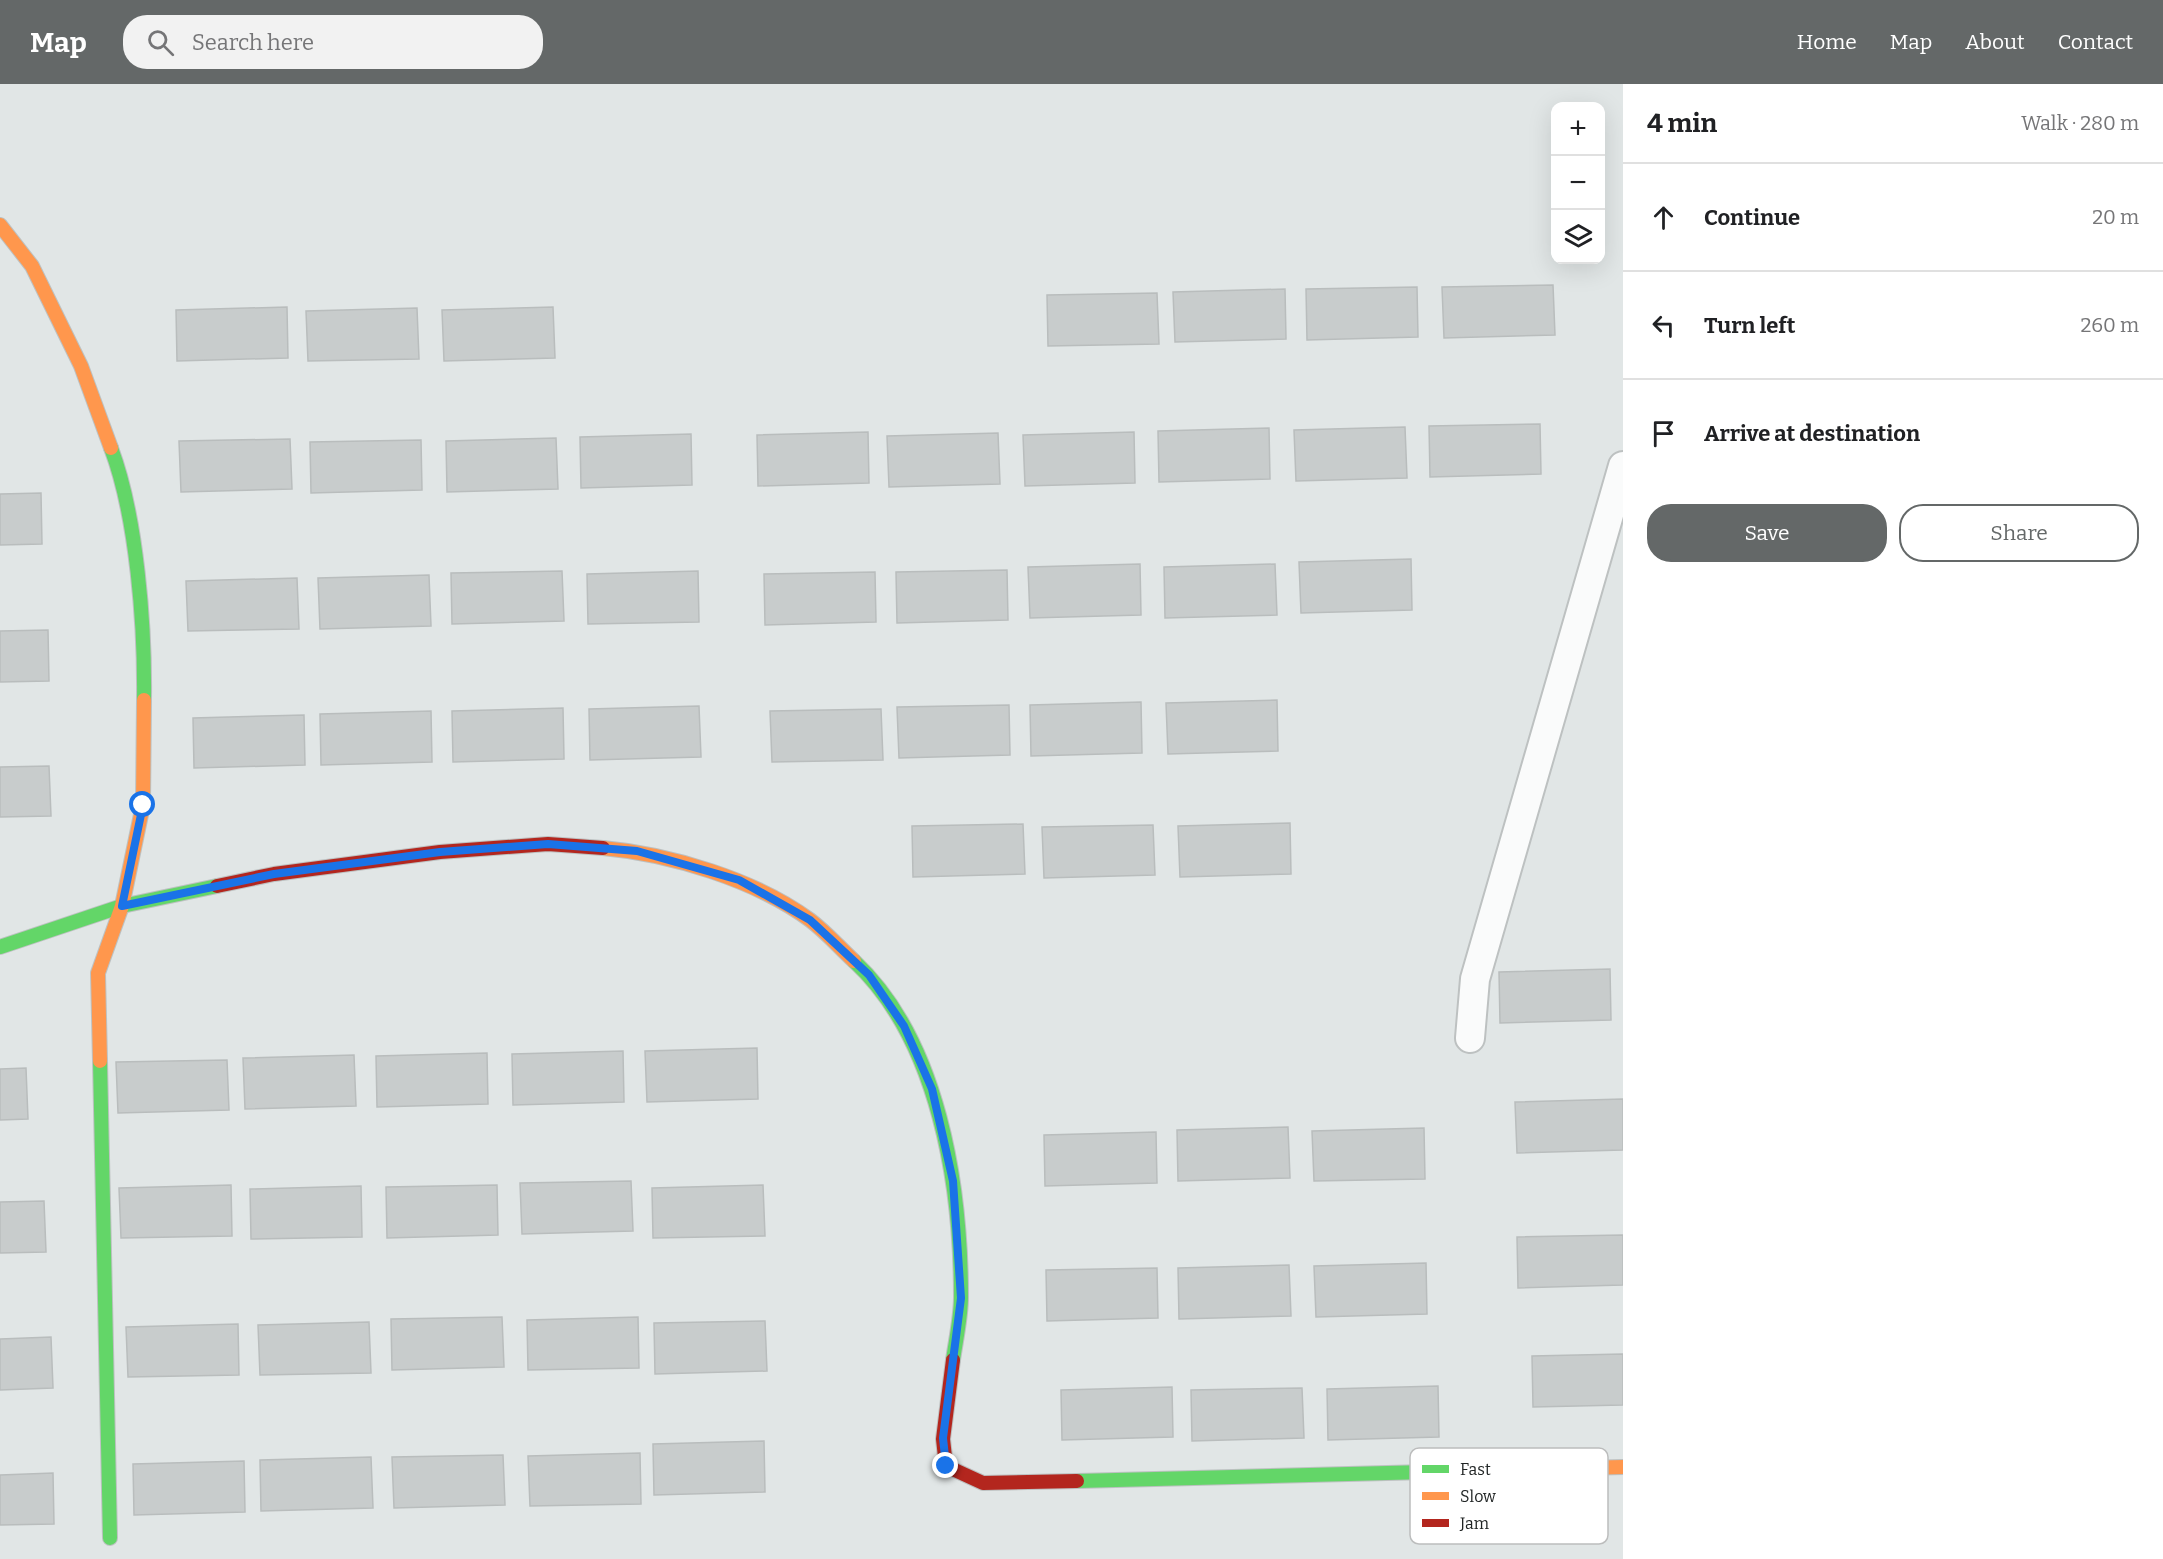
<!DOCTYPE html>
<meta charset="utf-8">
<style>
:root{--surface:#fff;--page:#f2f2f2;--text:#202124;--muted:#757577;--line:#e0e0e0;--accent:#646868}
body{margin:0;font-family:Bitter,serif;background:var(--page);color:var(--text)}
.controls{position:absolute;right:18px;top:18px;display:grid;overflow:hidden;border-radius:12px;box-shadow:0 6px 24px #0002}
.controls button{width:54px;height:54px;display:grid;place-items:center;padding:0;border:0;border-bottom:2px solid var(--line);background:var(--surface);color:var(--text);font:30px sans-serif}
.stop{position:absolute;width:18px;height:18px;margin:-14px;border:4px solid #1a73e8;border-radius:50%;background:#fff}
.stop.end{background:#1a73e8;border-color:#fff;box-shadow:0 2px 6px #0008}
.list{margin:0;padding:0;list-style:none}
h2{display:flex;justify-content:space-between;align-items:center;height:78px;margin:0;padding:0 24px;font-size:26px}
h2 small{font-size:20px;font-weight:400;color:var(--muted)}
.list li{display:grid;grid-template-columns:39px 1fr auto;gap:18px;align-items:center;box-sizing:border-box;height:108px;padding:0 24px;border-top:2px solid var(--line)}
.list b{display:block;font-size:22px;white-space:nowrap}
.list em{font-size:20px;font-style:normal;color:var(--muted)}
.actions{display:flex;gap:12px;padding:18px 24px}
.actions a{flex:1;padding:14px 0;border:2px solid var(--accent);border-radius:24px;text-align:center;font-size:21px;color:var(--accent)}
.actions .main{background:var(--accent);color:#fff}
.icon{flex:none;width:33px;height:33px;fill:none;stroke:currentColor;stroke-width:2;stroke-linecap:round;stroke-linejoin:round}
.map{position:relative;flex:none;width:1623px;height:1475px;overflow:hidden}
header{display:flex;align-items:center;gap:36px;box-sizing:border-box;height:84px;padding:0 30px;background:var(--accent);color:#fff}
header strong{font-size:28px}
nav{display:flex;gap:33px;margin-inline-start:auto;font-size:21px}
.search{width:420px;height:54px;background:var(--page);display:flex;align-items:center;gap:15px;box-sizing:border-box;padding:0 21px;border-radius:24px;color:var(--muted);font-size:22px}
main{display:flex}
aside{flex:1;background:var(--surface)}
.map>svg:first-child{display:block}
.building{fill:#c8cccc;stroke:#b9bdbd;stroke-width:1.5}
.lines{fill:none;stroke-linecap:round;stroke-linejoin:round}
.street-casing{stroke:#bdc1c1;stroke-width:32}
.fast-casing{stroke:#bdc1c1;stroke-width:16}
.slow-casing{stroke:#bdc1c1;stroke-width:16}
.jam-casing{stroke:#bdc1c1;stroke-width:16}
.street{stroke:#fafbfb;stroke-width:28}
.fast{stroke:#63d668;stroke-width:14}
.slow{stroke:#ff974d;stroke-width:14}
.jam{stroke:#b3261e;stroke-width:14}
.route{stroke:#1a73e8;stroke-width:8}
.key{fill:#fff;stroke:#bcbdbd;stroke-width:1.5}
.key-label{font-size:16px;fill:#202424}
</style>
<header>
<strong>Map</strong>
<div class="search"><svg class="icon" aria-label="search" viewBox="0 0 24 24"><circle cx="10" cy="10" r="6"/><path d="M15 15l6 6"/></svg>Search here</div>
<nav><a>Home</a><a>Map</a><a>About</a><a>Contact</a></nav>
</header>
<main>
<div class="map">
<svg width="1623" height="1475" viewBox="0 0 1623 1475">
<rect width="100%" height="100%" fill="#e1e6e6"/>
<g class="building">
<path d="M 1553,201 L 1555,251 L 1444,254 L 1442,203 Z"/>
<path d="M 1417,203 L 1418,253 L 1307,256 L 1306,205 Z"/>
<path d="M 1285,205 L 1286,255 L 1175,258 L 1173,208 Z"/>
<path d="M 1157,209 L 1159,260 L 1048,262 L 1047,211 Z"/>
<path d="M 287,223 L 288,274 L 177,277 L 176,226 Z"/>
<path d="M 553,223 L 555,274 L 444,277 L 442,226 Z"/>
<path d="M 417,224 L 419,275 L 308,277 L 306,227 Z"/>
<path d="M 1540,340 L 1541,390 L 1430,393 L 1429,342 Z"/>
<path d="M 1405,343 L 1407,394 L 1296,397 L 1294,346 Z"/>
<path d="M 1269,344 L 1270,395 L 1159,398 L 1158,347 Z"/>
<path d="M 868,348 L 869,399 L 758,402 L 757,351 Z"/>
<path d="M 1134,348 L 1135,399 L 1025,402 L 1023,351 Z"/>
<path d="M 998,349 L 1000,400 L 889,403 L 887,352 Z"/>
<path d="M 691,350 L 692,401 L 581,404 L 580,353 Z"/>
<path d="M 556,354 L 558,405 L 447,408 L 446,357 Z"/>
<path d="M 290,355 L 292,405 L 181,408 L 179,357 Z"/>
<path d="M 421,356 L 422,406 L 311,409 L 310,358 Z"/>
<path d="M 41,409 L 42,460 L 0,461 L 0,410 Z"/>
<path d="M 1411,475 L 1412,526 L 1301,529 L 1299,478 Z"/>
<path d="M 1140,480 L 1141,531 L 1030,534 L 1028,483 Z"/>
<path d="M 1275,480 L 1277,531 L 1165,534 L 1164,483 Z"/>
<path d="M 1007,486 L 1008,536 L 897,539 L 896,488 Z"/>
<path d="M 562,487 L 564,537 L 452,540 L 451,489 Z"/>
<path d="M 698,487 L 699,538 L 588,540 L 587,490 Z"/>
<path d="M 875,488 L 876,538 L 765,541 L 764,490 Z"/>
<path d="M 429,491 L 431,542 L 320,545 L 318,494 Z"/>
<path d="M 297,494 L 299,545 L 188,547 L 186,497 Z"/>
<path d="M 48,546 L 49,597 L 0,598 L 0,547 Z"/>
<path d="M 1277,616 L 1278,667 L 1168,670 L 1166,619 Z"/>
<path d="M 1141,618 L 1142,669 L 1031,672 L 1030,621 Z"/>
<path d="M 1009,621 L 1010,671 L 899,674 L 897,623 Z"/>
<path d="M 699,622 L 701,673 L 590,676 L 589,625 Z"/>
<path d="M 563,624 L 564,675 L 453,678 L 452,627 Z"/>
<path d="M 881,625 L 883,676 L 772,678 L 770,627 Z"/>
<path d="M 431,627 L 432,678 L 321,681 L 320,630 Z"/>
<path d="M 304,631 L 305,681 L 194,684 L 193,634 Z"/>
<path d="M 49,682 L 51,732 L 0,733 L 0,683 Z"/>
<path d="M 1290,739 L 1291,790 L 1180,793 L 1178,742 Z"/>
<path d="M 1023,740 L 1025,790 L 913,793 L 912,742 Z"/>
<path d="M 1153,741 L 1155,791 L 1044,794 L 1042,743 Z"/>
<path d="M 1610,885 L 1611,936 L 1500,939 L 1499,888 Z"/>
<path d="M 757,964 L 758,1015 L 647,1018 L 645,967 Z"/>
<path d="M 623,967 L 624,1018 L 513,1021 L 512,970 Z"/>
<path d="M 487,969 L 488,1020 L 377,1023 L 376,972 Z"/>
<path d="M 354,971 L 356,1022 L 245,1025 L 243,974 Z"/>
<path d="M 227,976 L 229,1026 L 118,1029 L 116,978 Z"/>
<path d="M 26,984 L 28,1035 L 0,1036 L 0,985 Z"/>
<path d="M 1623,1015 L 1623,1066 L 1517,1069 L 1515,1018 Z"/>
<path d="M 1288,1043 L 1290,1094 L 1178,1097 L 1177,1046 Z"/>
<path d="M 1424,1044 L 1425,1095 L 1314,1097 L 1312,1047 Z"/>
<path d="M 1156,1048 L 1157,1099 L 1045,1102 L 1044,1051 Z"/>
<path d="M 631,1097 L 633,1147 L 522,1150 L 520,1099 Z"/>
<path d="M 231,1101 L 232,1152 L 121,1154 L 119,1104 Z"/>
<path d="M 497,1101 L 498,1151 L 387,1154 L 386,1103 Z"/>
<path d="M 763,1101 L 765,1152 L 653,1154 L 652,1104 Z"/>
<path d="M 361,1102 L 362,1153 L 251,1155 L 250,1105 Z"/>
<path d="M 44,1117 L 46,1168 L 0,1169 L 0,1118 Z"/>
<path d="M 1623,1151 L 1623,1201 L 1518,1204 L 1517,1153 Z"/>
<path d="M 1426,1179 L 1427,1230 L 1316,1233 L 1314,1182 Z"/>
<path d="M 1289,1181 L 1291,1232 L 1179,1235 L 1178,1184 Z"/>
<path d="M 1157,1184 L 1158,1234 L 1047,1237 L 1046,1186 Z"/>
<path d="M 502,1233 L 504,1283 L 392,1286 L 391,1235 Z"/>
<path d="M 638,1233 L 639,1284 L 528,1286 L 527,1236 Z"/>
<path d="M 765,1237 L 767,1287 L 655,1290 L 654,1239 Z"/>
<path d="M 369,1238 L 371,1289 L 260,1291 L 258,1241 Z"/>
<path d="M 238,1240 L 239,1291 L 128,1293 L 126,1243 Z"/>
<path d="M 51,1253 L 53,1304 L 0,1306 L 0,1255 Z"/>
<path d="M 1623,1270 L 1623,1321 L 1533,1323 L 1532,1272 Z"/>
<path d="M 1438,1302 L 1439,1353 L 1328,1356 L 1327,1305 Z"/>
<path d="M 1172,1303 L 1173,1353 L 1062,1356 L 1061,1306 Z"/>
<path d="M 1302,1304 L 1304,1354 L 1192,1357 L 1191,1306 Z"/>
<path d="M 764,1357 L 765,1408 L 654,1411 L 653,1360 Z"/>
<path d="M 640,1369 L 641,1420 L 530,1422 L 528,1372 Z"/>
<path d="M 503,1371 L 505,1421 L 394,1424 L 392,1373 Z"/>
<path d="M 371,1373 L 373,1424 L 261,1427 L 260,1376 Z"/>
<path d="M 244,1377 L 245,1428 L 134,1431 L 133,1380 Z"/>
<path d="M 53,1389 L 54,1440 L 0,1441 L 0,1391 Z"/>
</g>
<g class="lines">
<g class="street-casing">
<path id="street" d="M 1470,954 L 1475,895 L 1623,382"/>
</g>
<g class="fast-casing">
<g id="fast">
<path d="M 111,364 C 137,433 145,542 144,616"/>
<path d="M 0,863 L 122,822 L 217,802"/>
<path d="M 854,877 C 939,956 961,1101 961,1213 C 961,1233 956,1255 953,1276"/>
<path d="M 100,977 L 110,1454"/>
<path d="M 1077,1397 L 1465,1387"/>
</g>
</g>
<g class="slow-casing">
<g id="slow">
<path d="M 0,141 L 32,182 L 81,282 L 111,364"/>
<path d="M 603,764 C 670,770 756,796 810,836 C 826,848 840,864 854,877"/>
<path d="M 100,977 L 98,889 L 122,822 L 143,721 L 144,616"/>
<path d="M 1465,1387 L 1623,1383"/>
</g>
</g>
<g class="jam-casing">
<g id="jam">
<path d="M 217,802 L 274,790 L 440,768 L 548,760 L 603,764"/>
<path d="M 953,1276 L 943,1355 L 946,1382 L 983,1399 L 1077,1397"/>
</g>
</g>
<use href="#street" class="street"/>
<use href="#fast" class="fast"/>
<use href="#slow" class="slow"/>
<use href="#jam" class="jam"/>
</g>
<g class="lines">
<path class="route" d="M 143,721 L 122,822 L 274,790 L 440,768 L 548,760 L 637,767 L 739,796 L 810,836 L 869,891 L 904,942 L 932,1005 L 953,1097 L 961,1214 L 943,1354 L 946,1382"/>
</g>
<rect x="1410" y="1364" width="198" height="96" rx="9" class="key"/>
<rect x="1422" y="1381" width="27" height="8" fill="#63d668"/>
<rect x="1422" y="1408" width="27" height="8" fill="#ff974d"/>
<rect x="1422" y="1435" width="27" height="8" fill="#b3261e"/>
<g class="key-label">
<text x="1460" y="1391">Fast</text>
<text x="1460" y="1418">Slow</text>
<text x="1460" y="1445">Jam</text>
</g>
</svg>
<div class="controls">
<button>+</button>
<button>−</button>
<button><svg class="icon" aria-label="layers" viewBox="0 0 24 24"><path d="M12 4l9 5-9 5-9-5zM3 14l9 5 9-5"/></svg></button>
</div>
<div class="stop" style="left:143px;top:721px"></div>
<div class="stop end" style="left:946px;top:1382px"></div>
</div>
<aside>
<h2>4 min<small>Walk · 280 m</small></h2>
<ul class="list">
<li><svg class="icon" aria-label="ahead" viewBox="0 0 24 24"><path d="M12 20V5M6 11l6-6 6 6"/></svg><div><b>Continue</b></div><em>20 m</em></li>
<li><svg class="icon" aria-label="left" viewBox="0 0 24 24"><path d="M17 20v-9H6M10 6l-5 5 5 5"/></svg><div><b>Turn left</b></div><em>260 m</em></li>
<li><svg class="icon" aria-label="arrive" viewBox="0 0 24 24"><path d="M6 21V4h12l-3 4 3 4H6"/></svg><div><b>Arrive at destination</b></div></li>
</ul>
<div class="actions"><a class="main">Save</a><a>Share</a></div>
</aside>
</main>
